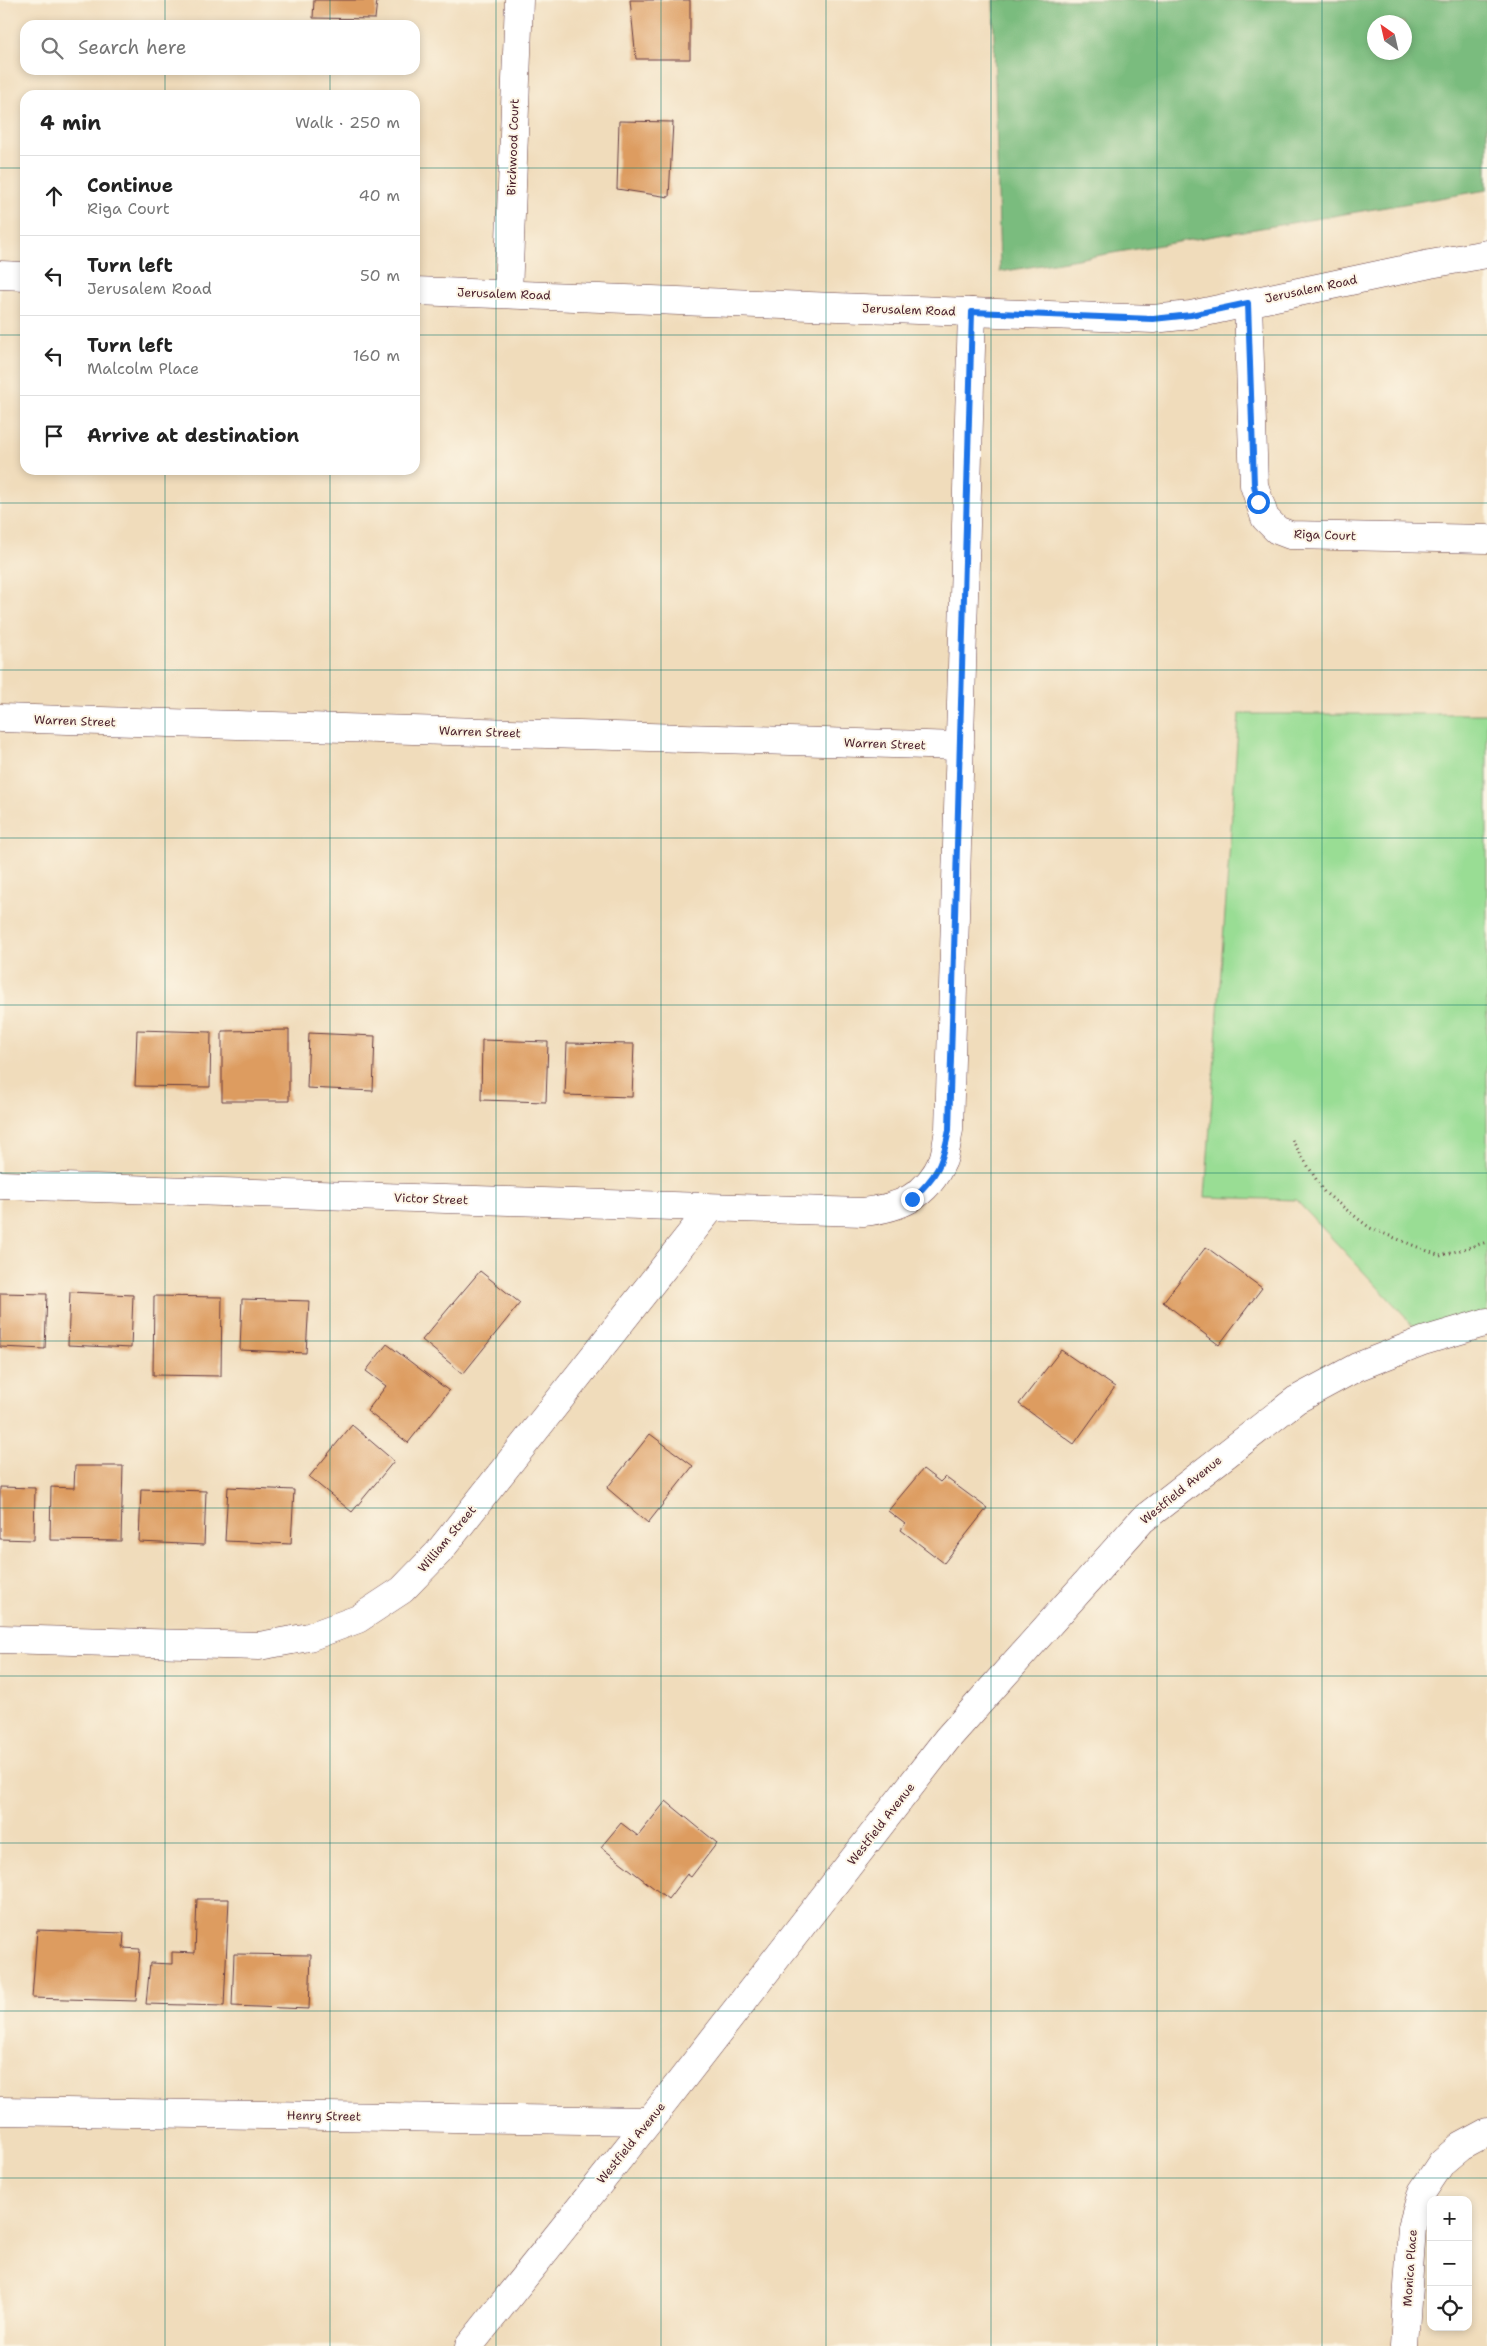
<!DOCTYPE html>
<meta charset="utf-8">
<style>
:root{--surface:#fff;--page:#f2f2f2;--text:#222;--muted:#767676;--line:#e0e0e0}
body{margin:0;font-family:"Shantell Sans",sans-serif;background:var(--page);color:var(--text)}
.controls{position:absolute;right:15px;bottom:15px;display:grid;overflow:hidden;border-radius:10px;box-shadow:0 2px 8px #0003}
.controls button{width:45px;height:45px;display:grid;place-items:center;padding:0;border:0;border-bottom:1px solid var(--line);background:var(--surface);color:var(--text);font:25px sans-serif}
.compass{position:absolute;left:1367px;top:15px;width:45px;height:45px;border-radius:50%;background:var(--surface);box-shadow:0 2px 8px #0003;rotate:326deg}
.stop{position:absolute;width:15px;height:15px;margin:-11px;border:4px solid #1a73e8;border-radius:50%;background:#fff}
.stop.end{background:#1a73e8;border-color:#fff;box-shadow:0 1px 5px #0008}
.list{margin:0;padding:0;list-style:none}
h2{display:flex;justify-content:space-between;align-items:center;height:65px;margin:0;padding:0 20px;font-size:21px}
h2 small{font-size:16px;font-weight:400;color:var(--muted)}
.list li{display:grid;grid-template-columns:32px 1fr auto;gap:15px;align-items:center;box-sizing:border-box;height:80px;padding:0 20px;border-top:1px solid var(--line)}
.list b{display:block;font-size:19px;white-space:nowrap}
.list p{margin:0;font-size:16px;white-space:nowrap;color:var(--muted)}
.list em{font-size:16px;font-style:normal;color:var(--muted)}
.icon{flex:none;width:28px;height:28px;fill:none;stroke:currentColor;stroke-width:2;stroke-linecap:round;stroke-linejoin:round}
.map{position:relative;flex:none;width:1487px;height:2346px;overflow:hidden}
.search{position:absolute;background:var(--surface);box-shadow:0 2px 8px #0003;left:20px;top:20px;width:400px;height:55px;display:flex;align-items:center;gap:12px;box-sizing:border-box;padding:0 18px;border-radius:15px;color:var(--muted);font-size:19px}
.panel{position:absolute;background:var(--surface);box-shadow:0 2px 8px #0003;left:20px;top:90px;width:400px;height:385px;border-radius:15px}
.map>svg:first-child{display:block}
.green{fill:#99dd94;stroke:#727e60}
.forest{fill:#7abc7e;stroke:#626e54;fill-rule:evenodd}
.building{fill:#dd9c61}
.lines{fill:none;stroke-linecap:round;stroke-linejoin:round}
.minor-casing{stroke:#633b41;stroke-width:29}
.path{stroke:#633b41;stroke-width:3;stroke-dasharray:1 4;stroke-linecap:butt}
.minor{stroke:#fff;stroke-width:28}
.route{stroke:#1a73e8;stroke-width:6}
.grid{fill:none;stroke:#0f766e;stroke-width:1;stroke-opacity:0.55}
.labels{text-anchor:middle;stroke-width:4;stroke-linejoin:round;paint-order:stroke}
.street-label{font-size:12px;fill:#4a1f2b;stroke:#fcf5e5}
</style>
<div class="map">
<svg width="1487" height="2346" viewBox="0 0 1487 2346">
<rect width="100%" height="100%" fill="#fcf5e5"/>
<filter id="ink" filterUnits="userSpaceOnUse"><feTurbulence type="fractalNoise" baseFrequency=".02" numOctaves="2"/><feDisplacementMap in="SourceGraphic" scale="10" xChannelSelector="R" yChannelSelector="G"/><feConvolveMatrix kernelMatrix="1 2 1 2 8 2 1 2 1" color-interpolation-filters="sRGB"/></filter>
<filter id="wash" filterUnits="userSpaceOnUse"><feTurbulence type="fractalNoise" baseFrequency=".0096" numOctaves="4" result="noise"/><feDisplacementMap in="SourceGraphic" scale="20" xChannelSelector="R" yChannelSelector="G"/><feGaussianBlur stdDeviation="1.12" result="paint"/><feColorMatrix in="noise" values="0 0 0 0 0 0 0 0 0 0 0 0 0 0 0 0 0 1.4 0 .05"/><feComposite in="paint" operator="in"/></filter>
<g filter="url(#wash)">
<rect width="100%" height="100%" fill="#f0dcbb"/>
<path class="green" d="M 1239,714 L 1487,714 L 1487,1322 L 1423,1341 L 1405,1316 L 1296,1200 L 1205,1197 Z"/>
<path class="forest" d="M 993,0 L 1487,0 L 1487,190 L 1000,272 ZM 1374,22 L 1404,22 L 1404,52 L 1374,52 Z"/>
<g id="blocks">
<g class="building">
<path d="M 314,0 L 377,0 L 375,19 L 313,18 Z"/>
<path d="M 630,0 L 690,0 L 690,59 L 636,59 Z"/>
<path d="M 619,121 L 673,122 L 669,197 L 617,189 Z"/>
<path d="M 137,1030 L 211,1032 L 210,1087 L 135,1086 Z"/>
<path d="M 289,1030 L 289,1101 L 222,1101 L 222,1031 Z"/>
<path d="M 309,1033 L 375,1036 L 373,1091 L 307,1088 Z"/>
<path d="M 482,1040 L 548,1042 L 546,1102 L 481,1100 Z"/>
<path d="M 567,1043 L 634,1044 L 632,1097 L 565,1095 Z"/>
<path d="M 1206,1247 L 1262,1288 L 1219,1345 L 1163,1302 Z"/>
<path d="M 480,1271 L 520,1303 L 463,1374 L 422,1340 Z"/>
<path d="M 70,1292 L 133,1295 L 131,1348 L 68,1345 Z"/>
<path d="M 0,1293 L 47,1294 L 45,1349 L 0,1347 Z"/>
<path d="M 154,1296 L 222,1297 L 221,1376 L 153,1375 Z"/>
<path d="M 242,1299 L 309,1301 L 306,1353 L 240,1350 Z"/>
<path d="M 387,1344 L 449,1391 L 408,1443 L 367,1411 L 386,1386 L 366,1371 Z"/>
<path d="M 1061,1350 L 1115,1387 L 1074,1444 L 1019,1404 Z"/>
<path d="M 352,1425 L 394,1461 L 352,1512 L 309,1477 Z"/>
<path d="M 650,1434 L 693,1466 L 648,1523 L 607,1488 Z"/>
<path d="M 75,1466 L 123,1466 L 121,1541 L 50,1540 L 51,1487 L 74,1488 Z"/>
<path d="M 923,1469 L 940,1482 L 945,1477 L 987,1508 L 944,1563 L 901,1530 L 905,1524 L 888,1511 Z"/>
<path d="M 0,1487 L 35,1488 L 34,1540 L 0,1539 Z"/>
<path d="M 228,1487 L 294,1490 L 291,1544 L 225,1541 Z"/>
<path d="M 141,1489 L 206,1491 L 204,1545 L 139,1542 Z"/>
<path d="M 666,1801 L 717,1843 L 691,1877 L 687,1874 L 668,1899 L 601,1847 L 621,1823 L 638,1836 Z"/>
<path d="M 197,1899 L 229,1899 L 224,2006 L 146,2004 L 150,1963 L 172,1964 L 172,1952 L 195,1953 Z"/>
<path d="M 37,1930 L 124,1933 L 123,1948 L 140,1949 L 136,2001 L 32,1998 Z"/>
<path d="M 234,1954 L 311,1955 L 309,2009 L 232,2006 Z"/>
</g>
</g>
</g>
<g filter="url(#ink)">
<use href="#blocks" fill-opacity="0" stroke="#633b41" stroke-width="1"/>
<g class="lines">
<g class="minor-casing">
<g id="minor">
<path d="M 0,275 L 25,276"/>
<path d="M 415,291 L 1153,319 L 1191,315 L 1430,264 L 1487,254"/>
<path d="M 508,294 L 519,0"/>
<path d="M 1248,303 L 1254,485 L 1265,518 L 1277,530 L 1290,535 L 1487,539"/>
<path d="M 0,718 L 960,746"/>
<path d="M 0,1185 L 863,1212 C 899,1208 927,1197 943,1160 C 946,1152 947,1140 949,1130 L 972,312"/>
<path d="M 0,1639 L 259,1646 L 309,1637 L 358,1619 L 402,1590 L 438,1553 L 711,1208"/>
<path d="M 0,2111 L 647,2121"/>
<path d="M 469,2346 L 666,2100 L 947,1739 L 1142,1520 L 1296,1400 L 1357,1367 L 1423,1341 L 1487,1322"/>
<path d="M 1404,2346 L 1412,2227 L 1422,2192 L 1442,2162 L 1461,2146 L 1487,2132"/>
</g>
</g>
<path class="path" d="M 1292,1140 L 1324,1192 L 1370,1228 L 1440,1256 L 1487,1242"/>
<use href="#minor" class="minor"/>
</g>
</g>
<g class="lines" filter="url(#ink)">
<path class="route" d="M 912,1199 C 938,1175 942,1165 949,1130 L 972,312 L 1153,319 L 1191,315 L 1248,303 L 1254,485 L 1258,502"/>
</g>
<path class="grid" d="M 165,0 L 165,25M 330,0 L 330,25M 496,0 L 496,2346M 661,0 L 661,2346M 826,0 L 826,2346M 991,0 L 991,2346M 1157,0 L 1157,2346M 1322,0 L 1322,2346M 165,70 L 165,95M 330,70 L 330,95M 0,168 L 25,168M 415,168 L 1487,168M 0,335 L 25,335M 415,335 L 1487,335M 165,470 L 165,2346M 330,470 L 330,2346M 0,503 L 1487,503M 0,670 L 1487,670M 0,838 L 1487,838M 0,1005 L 1487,1005M 0,1173 L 1487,1173M 0,1341 L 1487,1341M 0,1508 L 1487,1508M 0,1676 L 1487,1676M 0,1843 L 1487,1843M 0,2011 L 1487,2011M 0,2178 L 1487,2178"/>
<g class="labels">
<g class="street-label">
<text transform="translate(513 147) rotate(-88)" y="4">Birchwood Court</text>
<text transform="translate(1311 289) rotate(-12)" y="4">Jerusalem Road</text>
<text transform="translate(504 294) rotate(2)" y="4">Jerusalem Road</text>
<text transform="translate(909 310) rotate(2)" y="4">Jerusalem Road</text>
<text transform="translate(1325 535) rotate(2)" y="4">Riga Court</text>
<text transform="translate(75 721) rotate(2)" y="4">Warren Street</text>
<text transform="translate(480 732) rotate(2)" y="4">Warren Street</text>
<text transform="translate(885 744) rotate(2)" y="4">Warren Street</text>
<text transform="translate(431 1199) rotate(2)" y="4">Victor Street</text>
<text transform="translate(1181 1490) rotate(-39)" y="4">Westfield Avenue</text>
<text transform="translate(447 1539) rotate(-50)" y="4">William Street</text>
<text transform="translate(881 1824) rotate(-52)" y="4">Westfield Avenue</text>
<text transform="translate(324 2116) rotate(1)" y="4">Henry Street</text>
<text transform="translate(631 2143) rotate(-51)" y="4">Westfield Avenue</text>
<text transform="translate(1410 2268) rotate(-86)" y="4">Monica Place</text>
</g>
</g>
</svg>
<div class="controls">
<button>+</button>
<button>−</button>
<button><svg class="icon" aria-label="locate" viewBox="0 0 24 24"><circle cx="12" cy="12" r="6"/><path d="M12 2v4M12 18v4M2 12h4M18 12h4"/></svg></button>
</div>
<svg class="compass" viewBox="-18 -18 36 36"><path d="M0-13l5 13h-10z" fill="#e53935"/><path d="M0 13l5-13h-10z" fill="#767676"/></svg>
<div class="stop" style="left:1258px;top:502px"></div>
<div class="stop end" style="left:912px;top:1199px"></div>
<div class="search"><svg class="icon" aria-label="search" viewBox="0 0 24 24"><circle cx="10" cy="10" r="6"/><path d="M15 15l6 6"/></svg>Search here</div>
<section class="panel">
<h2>4 min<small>Walk · 250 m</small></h2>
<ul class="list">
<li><svg class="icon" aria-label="ahead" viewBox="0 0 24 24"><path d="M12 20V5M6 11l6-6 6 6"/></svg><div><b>Continue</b><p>Riga Court</p></div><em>40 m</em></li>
<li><svg class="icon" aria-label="left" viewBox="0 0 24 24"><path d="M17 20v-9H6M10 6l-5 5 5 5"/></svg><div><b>Turn left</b><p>Jerusalem Road</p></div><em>50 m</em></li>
<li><svg class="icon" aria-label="left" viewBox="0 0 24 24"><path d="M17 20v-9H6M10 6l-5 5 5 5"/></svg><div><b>Turn left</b><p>Malcolm Place</p></div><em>160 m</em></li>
<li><svg class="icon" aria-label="arrive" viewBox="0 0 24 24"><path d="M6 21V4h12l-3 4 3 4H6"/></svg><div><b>Arrive at destination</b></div></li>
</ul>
</section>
</div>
